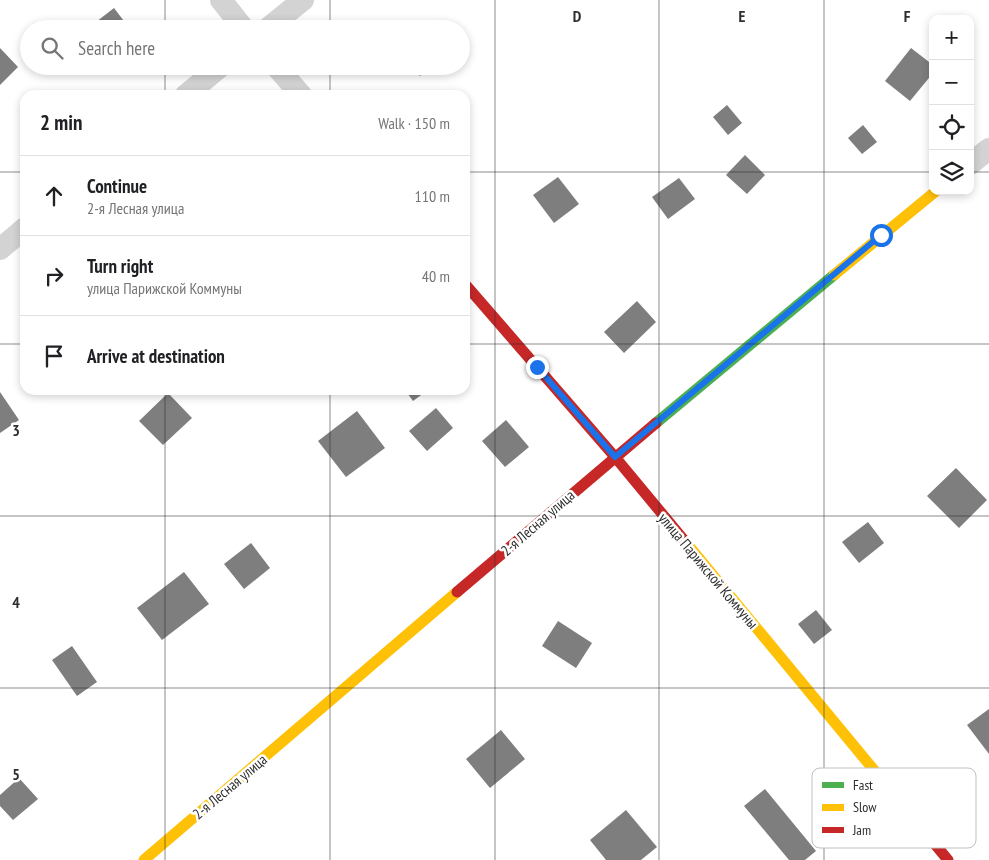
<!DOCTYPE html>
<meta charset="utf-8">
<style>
:root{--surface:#fff;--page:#f6f6f6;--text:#202124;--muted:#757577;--line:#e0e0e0}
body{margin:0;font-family:"PT Sans Narrow",sans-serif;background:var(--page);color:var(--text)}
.controls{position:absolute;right:15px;top:15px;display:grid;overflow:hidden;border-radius:10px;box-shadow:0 2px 8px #0003}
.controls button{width:45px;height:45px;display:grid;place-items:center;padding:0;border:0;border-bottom:1px solid var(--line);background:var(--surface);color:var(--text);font:25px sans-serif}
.stop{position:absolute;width:15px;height:15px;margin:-11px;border:4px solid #1a73e8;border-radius:50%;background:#fff}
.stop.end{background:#1a73e8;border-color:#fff;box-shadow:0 1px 5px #0008}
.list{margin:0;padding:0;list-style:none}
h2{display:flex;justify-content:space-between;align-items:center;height:65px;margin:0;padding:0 20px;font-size:21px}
h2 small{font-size:16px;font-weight:400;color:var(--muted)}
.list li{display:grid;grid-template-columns:32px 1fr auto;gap:15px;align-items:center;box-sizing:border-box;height:80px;padding:0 20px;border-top:1px solid var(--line)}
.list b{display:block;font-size:19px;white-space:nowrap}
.list p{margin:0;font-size:16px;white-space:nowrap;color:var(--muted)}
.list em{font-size:16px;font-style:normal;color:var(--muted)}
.icon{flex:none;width:28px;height:28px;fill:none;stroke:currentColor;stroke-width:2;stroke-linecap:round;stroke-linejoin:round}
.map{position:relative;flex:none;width:989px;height:860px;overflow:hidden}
.search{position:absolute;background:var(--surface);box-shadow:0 2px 8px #0003;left:20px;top:20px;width:450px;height:55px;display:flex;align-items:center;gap:12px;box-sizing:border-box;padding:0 18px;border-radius:28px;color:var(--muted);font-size:19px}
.panel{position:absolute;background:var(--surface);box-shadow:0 2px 8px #0003;left:20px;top:90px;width:450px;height:305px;border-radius:15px}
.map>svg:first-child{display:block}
.building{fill:#7e7e7e}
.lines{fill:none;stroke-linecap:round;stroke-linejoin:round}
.street{stroke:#d3d3d3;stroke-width:22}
.fast{stroke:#4caf50;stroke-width:11}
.slow{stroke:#ffc107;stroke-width:11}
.jam{stroke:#c62828;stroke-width:11}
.route{stroke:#1a73e8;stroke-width:6}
.grid{fill:none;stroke:#2e2e2e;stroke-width:1;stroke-opacity:0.55}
.labels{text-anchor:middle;stroke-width:5;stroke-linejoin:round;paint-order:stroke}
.street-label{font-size:15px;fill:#2e2e2e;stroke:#fff}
.key{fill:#fff;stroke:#c0c0c0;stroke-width:1}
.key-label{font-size:14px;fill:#2e2e2e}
.grid-label{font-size:16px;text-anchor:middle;font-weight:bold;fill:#2e2e2e;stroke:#fff;stroke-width:5;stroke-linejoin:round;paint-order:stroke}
</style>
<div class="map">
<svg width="989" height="860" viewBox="0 0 989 860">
<rect width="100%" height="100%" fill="#fff"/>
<g class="building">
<path d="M 114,8 L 130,29 L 87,29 Z"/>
<path d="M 0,48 L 18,67 L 0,85 Z"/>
<path d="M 911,48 L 933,65 L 933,73 L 910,101 L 885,81 Z"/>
<path d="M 411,66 L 431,66 L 420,76 Z"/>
<path d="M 727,105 L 742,123 L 728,135 L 713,117 Z"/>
<path d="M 863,125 L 877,142 L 862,154 L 848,138 Z"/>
<path d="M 745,155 L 765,175 L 747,194 L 726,175 Z"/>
<path d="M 558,177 L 579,204 L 554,223 L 533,195 Z"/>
<path d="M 679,178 L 695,199 L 668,219 L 652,197 Z"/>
<path d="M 637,301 L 656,322 L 624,353 L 604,332 Z"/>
<path d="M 405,390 L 428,390 L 413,401 Z"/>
<path d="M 0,392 L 19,420 L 0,433 Z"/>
<path d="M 168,393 L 192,418 L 163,445 L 139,421 Z"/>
<path d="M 436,408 L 453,428 L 427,451 L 409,431 Z"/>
<path d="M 357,411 L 385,448 L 346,477 L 318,441 Z"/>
<path d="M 506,420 L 529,447 L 505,467 L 482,441 Z"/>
<path d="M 956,468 L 987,500 L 959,528 L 927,496 Z"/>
<path d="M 868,522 L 884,543 L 859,563 L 842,542 Z"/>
<path d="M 251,543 L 270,568 L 244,589 L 224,564 Z"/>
<path d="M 184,572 L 209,604 L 162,640 L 137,608 Z"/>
<path d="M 816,610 L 832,630 L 814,644 L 798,624 Z"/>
<path d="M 558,621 L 592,643 L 576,668 L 542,646 Z"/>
<path d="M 72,646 L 97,682 L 77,696 L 52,660 Z"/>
<path d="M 989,709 L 989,754 L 967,725 Z"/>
<path d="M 501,730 L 525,759 L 490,788 L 466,759 Z"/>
<path d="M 19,778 L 38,799 L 13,820 L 0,806 L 0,795 Z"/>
<path d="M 765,789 L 816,851 L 805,860 L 789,860 L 744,806 Z"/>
<path d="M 626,810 L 657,847 L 641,860 L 606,860 L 590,840 Z"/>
</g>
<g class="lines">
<g class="street">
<path d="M 221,0 L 244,29"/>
<path d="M 267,29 L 303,0"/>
<path d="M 276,66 L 301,95"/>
<path d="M 186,95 L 221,66"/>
<path d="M 970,164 L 989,149"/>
<path d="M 0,249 L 25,228"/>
</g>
<path class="fast" d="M 656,423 L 834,275"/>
<g class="slow">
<path d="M 834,275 L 936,191"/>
<path d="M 683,539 L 883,781"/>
<path d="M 144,860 L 457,592"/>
</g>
<g class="jam">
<path d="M 465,284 L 615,457 L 683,539"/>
<path d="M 457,592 L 656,423"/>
<path d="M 883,781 L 948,860"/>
</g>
</g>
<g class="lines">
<path class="route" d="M 537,367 L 615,457 L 881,235"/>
</g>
<path class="grid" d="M 165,0 L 165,29M 330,0 L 330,29M 495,0 L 495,860M 659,0 L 659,860M 824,0 L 824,860M 165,66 L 165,95M 330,66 L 330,95M 0,172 L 25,172M 465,172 L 933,172M 970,172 L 989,172M 0,344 L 25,344M 465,344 L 989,344M 165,390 L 165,860M 330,390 L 330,860M 0,516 L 989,516M 0,688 L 989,688"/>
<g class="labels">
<g class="street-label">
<text transform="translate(538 523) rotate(-41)" y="5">2-я Лесная улица</text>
<text transform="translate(708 571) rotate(50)" y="5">улица Парижской Коммуны</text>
<text transform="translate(230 787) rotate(-40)" y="5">2-я Лесная улица</text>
</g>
</g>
<rect x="812" y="768" width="164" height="80" rx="8" class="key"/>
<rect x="822" y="782" width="22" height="6" fill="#4caf50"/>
<rect x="822" y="804" width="22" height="7" fill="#ffc107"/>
<rect x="822" y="827" width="22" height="6" fill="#c62828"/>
<g class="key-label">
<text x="853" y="790">Fast</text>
<text x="853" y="812">Slow</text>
<text x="853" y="835">Jam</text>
</g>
<g class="grid-label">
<text x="577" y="22">D</text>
<text x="742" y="22">E</text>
<text x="907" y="22">F</text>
<text x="16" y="436">3</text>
<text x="16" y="608">4</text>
<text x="16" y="780">5</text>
</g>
</svg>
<div class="controls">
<button>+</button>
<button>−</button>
<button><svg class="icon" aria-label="locate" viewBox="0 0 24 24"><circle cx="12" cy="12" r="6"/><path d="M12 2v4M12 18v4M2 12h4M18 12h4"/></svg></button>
<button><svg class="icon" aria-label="layers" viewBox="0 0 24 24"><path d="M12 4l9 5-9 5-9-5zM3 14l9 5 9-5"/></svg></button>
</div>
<div class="stop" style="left:881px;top:235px"></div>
<div class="stop end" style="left:537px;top:367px"></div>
<div class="search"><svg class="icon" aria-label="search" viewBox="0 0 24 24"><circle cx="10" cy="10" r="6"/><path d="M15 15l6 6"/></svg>Search here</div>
<section class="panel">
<h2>2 min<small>Walk · 150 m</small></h2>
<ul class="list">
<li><svg class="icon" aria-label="ahead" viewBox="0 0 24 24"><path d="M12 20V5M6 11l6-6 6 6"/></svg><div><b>Continue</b><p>2-я Лесная улица</p></div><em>110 m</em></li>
<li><svg class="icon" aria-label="right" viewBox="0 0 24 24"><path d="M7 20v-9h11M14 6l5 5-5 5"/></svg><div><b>Turn right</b><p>улица Парижской Коммуны</p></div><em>40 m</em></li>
<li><svg class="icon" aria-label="arrive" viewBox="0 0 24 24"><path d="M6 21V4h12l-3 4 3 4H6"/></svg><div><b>Arrive at destination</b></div></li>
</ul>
</section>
</div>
